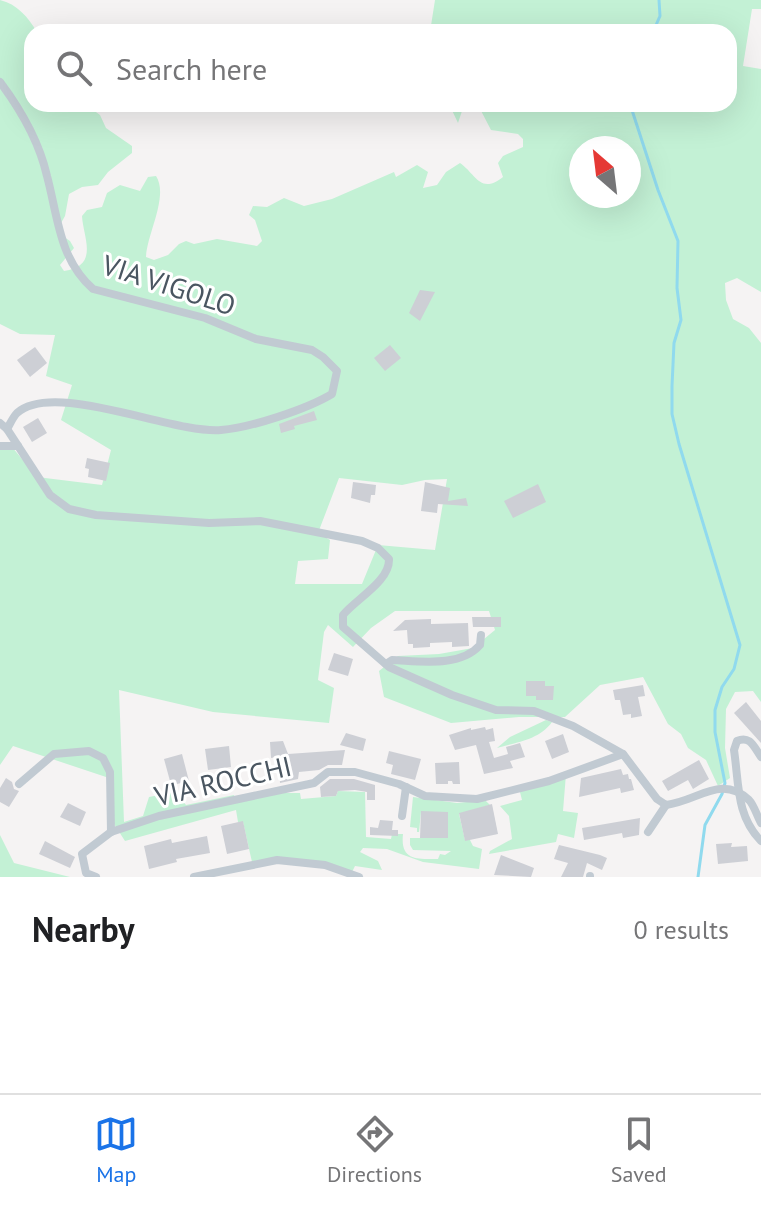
<!DOCTYPE html>
<style>
:root{--surface:#fff;--page:#f6f6f6;--text:#202124;--muted:#757577;--line:#e0e0e0;--accent:#1a73e8}
body{margin:0;font-family:"PT Sans",sans-serif;background:var(--page);color:var(--text)}
.compass{position:absolute;left:569px;top:136px;width:72px;height:72px;border-radius:50%;background:var(--surface);box-shadow:0 8px 32px #0002;rotate:332deg}
.list{margin:0;padding:0;list-style:none}
h2{display:flex;justify-content:space-between;align-items:center;height:104px;margin:0;padding:0 32px;font-size:34px}
h2 small{font-size:26px;font-weight:400;color:var(--muted)}
.icon{flex:none;width:44px;height:44px;fill:none;stroke:currentColor;stroke-width:2;stroke-linecap:round;stroke-linejoin:round}
.map{position:relative;flex:none;width:761px;height:877px;overflow:hidden}
.search{position:absolute;background:var(--surface);box-shadow:0 8px 32px #0002;left:24px;right:24px;top:24px;height:88px;display:flex;align-items:center;gap:20px;box-sizing:border-box;padding:0 28px;border-radius:24px;color:var(--muted);font-size:30px}
.sheet{height:216px;background:var(--surface)}
nav{display:flex;justify-content:space-around;align-items:center;box-sizing:border-box;height:112px;border-top:2px solid var(--line);background:var(--surface);font-size:22px;color:var(--muted)}
nav a{display:grid;justify-items:center;gap:4px}
nav .on{color:var(--accent)}
.map>svg:first-child{display:block}
.green{fill:#c3f1d5;fill-rule:evenodd}
.lines{fill:none;stroke-linecap:round;stroke-linejoin:round}
.stream{stroke:#90daee;stroke-width:3}
.building{fill:#cdcfd5}
.street{stroke:#c1cad2;stroke-width:8}
.labels{text-anchor:middle;stroke-width:6;stroke-linejoin:round;paint-order:stroke}
.street-label{font-size:28px;fill:#4a5661;stroke:#fff}
</style>
<div class="map">
<svg width="761" height="877" viewBox="0 0 761 877">
<rect width="100%" height="100%" fill="#f5f3f3"/>
<g class="green">
<path d="M 0,0 C 17,4 28,17 37,32 L 32,32 L 32,104 L 85,104 L 100,115 L 106,128 L 132,146 L 132,153 L 108,172 L 98,185 L 82,187 L 69,194 L 65,216 L 61,223 L 64,237 L 70,241 L 74,248 L 60,265 L 64,271 C 100,266 83,237 82,216 L 87,210 L 102,207 L 107,193 L 120,185 L 140,191 L 148,177 L 156,176 C 169,196 147,234 146,257 L 154,260 L 168,255 L 179,244 L 186,241 L 194,244 L 217,239 L 257,246 L 262,241 L 255,220 L 249,215 L 253,206 L 267,207 L 284,198 L 304,206 L 332,199 L 394,172 L 396,177 L 417,165 L 428,172 L 423,188 L 437,185 L 446,172 L 460,163 C 476,174 480,195 503,177 L 498,163 L 503,156 L 523,147 L 523,139 L 518,134 L 491,130 L 478,105 L 462,111 L 458,123 L 449,104 L 729,104 L 729,32 L 430,32 L 435,0 L 761,0 L 761,9 L 752,9 L 743,66 L 761,69 L 761,292 L 737,278 L 725,283 L 726,300 L 733,319 L 749,328 L 761,343 L 761,702 L 753,691 L 735,692 L 726,709 L 725,748 L 730,778 L 718,786 L 706,760 L 688,748 L 681,734 L 668,724 L 643,677 L 600,685 L 565,717 L 519,717 L 451,723 L 384,697 L 379,671 L 398,656 L 439,654 L 473,648 L 495,630 L 489,611 L 395,611 L 371,628 L 353,647 L 328,625 L 324,632 L 318,680 L 334,688 L 329,723 L 213,712 L 119,690 L 124,822 L 143,816 L 149,797 L 175,792 L 186,805 L 234,795 L 235,800 L 277,793 L 300,793 L 301,799 L 336,796 L 338,791 L 365,792 L 366,837 L 391,839 L 392,834 L 403,834 C 400,861 417,859 438,859 L 440,854 L 445,855 L 451,851 L 413,850 L 410,845 L 410,838 L 448,838 L 448,813 L 421,812 L 419,832 L 417,832 L 417,828 L 410,827 L 413,797 L 457,803 L 485,800 L 490,805 L 459,814 L 465,840 L 470,840 L 473,846 L 482,849 L 479,869 L 423,862 L 387,849 L 363,848 L 360,852 L 378,861 L 382,870 L 355,866 L 351,874 L 325,865 L 252,862 L 243,822 L 238,822 L 236,810 L 125,841 L 114,824 L 112,779 L 13,746 L 0,765 L 0,448 L 12,447 L 37,477 L 102,485 L 111,450 L 61,420 L 72,385 L 46,376 L 55,335 L 20,334 L 0,324 ZM 581,148 L 629,148 L 629,196 L 581,196 ZM 339,478 L 402,485 L 425,480 L 447,479 L 435,550 L 378,545 L 362,584 L 295,584 L 298,561 L 328,559 L 330,540 L 318,533 Z"/>
<path d="M 546,720 L 552,722 C 539,740 517,742 497,748 L 510,737 Z"/>
<path d="M 566,774 L 563,811 L 578,813 L 574,838 L 558,834 L 556,842 L 489,854 L 490,851 L 512,839 L 509,816 L 500,806 L 522,800 L 519,788 Z"/>
<path d="M 0,835 L 14,863 L 70,877 L 0,877 Z"/>
</g>
<g class="lines">
<g class="stream">
<path d="M 653,32 L 660,16 L 659,0"/>
<path d="M 630,104 L 658,190 L 678,241 L 677,288 L 681,320 L 674,343 L 672,386 L 672,414 L 679,444 L 740,645 L 734,669 L 722,687 L 715,710 L 715,732 L 725,783 L 722,794 L 705,825 L 698,877"/>
</g>
</g>
<g class="building">
<path d="M 420,290 L 435,292 L 420,321 L 409,313 Z"/>
<path d="M 390,345 L 401,358 L 385,371 L 374,358 Z"/>
<path d="M 35,347 L 47,363 L 30,377 L 17,360 Z"/>
<path d="M 314,411 L 317,420 L 294,426 L 295,429 L 281,433 L 279,424 Z"/>
<path d="M 38,418 L 47,433 L 32,442 L 23,427 Z"/>
<path d="M 87,458 L 110,463 L 106,481 L 88,477 L 89,469 L 85,468 Z"/>
<path d="M 353,482 L 376,485 L 375,495 L 371,495 L 370,503 L 351,498 Z"/>
<path d="M 425,482 L 450,488 L 448,501 L 466,498 L 468,506 L 438,504 L 437,513 L 421,511 Z"/>
<path d="M 538,484 L 546,502 L 513,518 L 504,501 Z"/>
<path d="M 472,617 L 501,617 L 501,627 L 473,627 Z"/>
<path d="M 431,619 L 431,624 L 468,623 L 469,646 L 452,647 L 452,642 L 430,643 L 430,647 L 413,648 L 413,644 L 408,644 L 407,630 L 393,631 L 405,620 Z"/>
<path d="M 334,653 L 353,659 L 348,676 L 328,670 Z"/>
<path d="M 526,681 L 545,681 L 545,686 L 554,686 L 553,700 L 536,700 L 536,696 L 526,696 Z"/>
<path d="M 643,685 L 645,696 L 638,697 L 642,716 L 631,718 L 631,714 L 623,715 L 620,700 L 615,700 L 613,690 Z"/>
<path d="M 746,702 L 761,721 L 761,743 L 734,713 Z"/>
<path d="M 485,727 L 486,730 L 493,728 L 495,741 L 489,742 L 494,758 L 508,754 L 506,747 L 520,743 L 525,757 L 510,761 L 513,768 L 484,774 L 476,745 L 455,750 L 449,735 L 471,728 L 471,730 Z"/>
<path d="M 346,733 L 366,739 L 363,751 L 340,745 Z"/>
<path d="M 563,734 L 569,752 L 552,759 L 545,741 Z"/>
<path d="M 283,741 L 288,754 L 345,750 L 342,765 L 328,765 L 319,770 L 299,772 L 298,779 L 280,783 L 279,769 L 276,769 L 277,757 L 271,758 L 270,742 Z"/>
<path d="M 229,746 L 231,767 L 208,770 L 205,749 Z"/>
<path d="M 389,751 L 421,759 L 415,780 L 391,774 L 393,765 L 386,763 Z"/>
<path d="M 182,754 L 189,781 L 177,784 L 170,781 L 164,759 Z"/>
<path d="M 699,760 L 709,779 L 693,789 L 688,780 L 668,791 L 662,781 Z"/>
<path d="M 459,762 L 460,784 L 453,784 L 452,781 L 448,781 L 448,784 L 436,784 L 435,763 Z"/>
<path d="M 621,769 L 623,775 L 628,774 L 629,779 L 631,779 L 634,790 L 621,793 L 620,788 L 579,797 L 581,778 Z"/>
<path d="M 6,778 L 12,782 L 14,789 L 19,791 L 9,807 L 0,802 L 0,788 Z"/>
<path d="M 330,779 L 354,779 L 375,785 L 375,800 L 367,800 L 367,792 L 355,790 L 338,791 L 336,796 L 321,797 L 320,787 Z"/>
<path d="M 68,803 L 86,812 L 80,826 L 60,817 Z"/>
<path d="M 492,804 L 498,834 L 465,841 L 459,813 Z"/>
<path d="M 421,811 L 448,812 L 448,838 L 420,838 Z"/>
<path d="M 640,818 L 639,835 L 623,838 L 622,833 L 584,840 L 582,828 Z"/>
<path d="M 380,820 L 393,821 L 392,830 L 398,830 L 398,836 L 370,835 L 370,827 L 378,828 Z"/>
<path d="M 243,821 L 249,849 L 227,854 L 221,826 Z"/>
<path d="M 207,836 L 210,853 L 176,859 L 177,862 L 149,869 L 144,846 L 171,839 L 172,843 Z"/>
<path d="M 45,841 L 75,857 L 70,868 L 39,854 Z"/>
<path d="M 732,843 L 731,847 L 747,846 L 748,861 L 718,864 L 716,844 Z"/>
<path d="M 559,845 L 600,855 L 607,858 L 602,870 L 587,863 L 583,877 L 561,877 L 568,863 L 554,859 Z"/>
<path d="M 501,855 L 534,868 L 531,877 L 494,875 Z"/>
</g>
<g class="lines">
<g class="street">
<path d="M 0,82 C 21,110 39,141 47,176 C 58,217 59,259 93,289 L 205,318 L 256,339 L 312,350 L 323,357 L 337,371 L 332,394 C 307,409 250,428 221,430 C 172,434 54,380 17,413 C 13,417 10,424 7,429"/>
<path d="M 0,423 L 7,429 L 50,495 L 69,509 L 96,515 L 209,523 L 260,521 L 362,541 L 378,548 L 389,559 C 390,581 356,599 343,615 L 343,627 L 389,667 L 452,695 L 496,710 L 534,711 L 573,726 L 623,754 L 657,799 L 666,805 C 698,801 721,774 749,800 C 754,805 757,816 761,823"/>
<path d="M 0,446 L 18,446"/>
<path d="M 386,664 L 392,660 C 419,661 460,668 480,645 L 481,635"/>
<path d="M 761,757 C 754,747 750,735 737,741 L 734,750 C 739,783 736,816 761,841"/>
<path d="M 19,784 L 54,754 L 89,751 L 103,758 L 110,772 L 111,832"/>
<path d="M 402,816 L 406,787"/>
<path d="M 648,832 L 666,805"/>
<path d="M 96,877 L 86,873 L 82,854 L 111,832 L 159,816 L 314,783 L 328,772 L 355,772 L 399,784 L 425,796 L 477,799 L 549,781 L 623,754"/>
<path d="M 194,877 L 277,860 L 325,865 L 359,877"/>
<path d="M 590,877 L 590,876"/>
</g>
</g>
<g class="labels">
<g class="street-label">
<text transform="translate(169 285) rotate(18)" y="10">VIA VIGOLO</text>
<text transform="translate(223 781) rotate(-13)" y="10">VIA ROCCHI</text>
</g>
</g>
</svg>
<svg class="compass" viewBox="-18 -18 36 36"><path d="M0-13l5 13h-10z" fill="#e53935"/><path d="M0 13l5-13h-10z" fill="#757577"/></svg>
<div class="search"><svg class="icon" aria-label="search" viewBox="0 0 24 24"><circle cx="10" cy="10" r="6"/><path d="M15 15l6 6"/></svg>Search here</div>
</div>
<section class="sheet">
<h2>Nearby<small>0 results</small></h2>
<ul class="list">
</ul>
</section>
<nav>
<a class="on"><svg class="icon" aria-label="map" viewBox="0 0 24 24"><path d="M3 6l6-2 6 2 6-2v14l-6 2-6-2-6 2zM9 4v14M15 6v14"/></svg>Map</a>
<a><svg class="icon" aria-label="directions" viewBox="0 0 24 24"><path d="M12 3l9 9-9 9-9-9zM9 14v-3h6M13 9l2 2-2 2"/></svg>Directions</a>
<a><svg class="icon" aria-label="saved" viewBox="0 0 24 24"><path d="M7 4h10v16l-5-4-5 4z"/></svg>Saved</a>
</nav>
